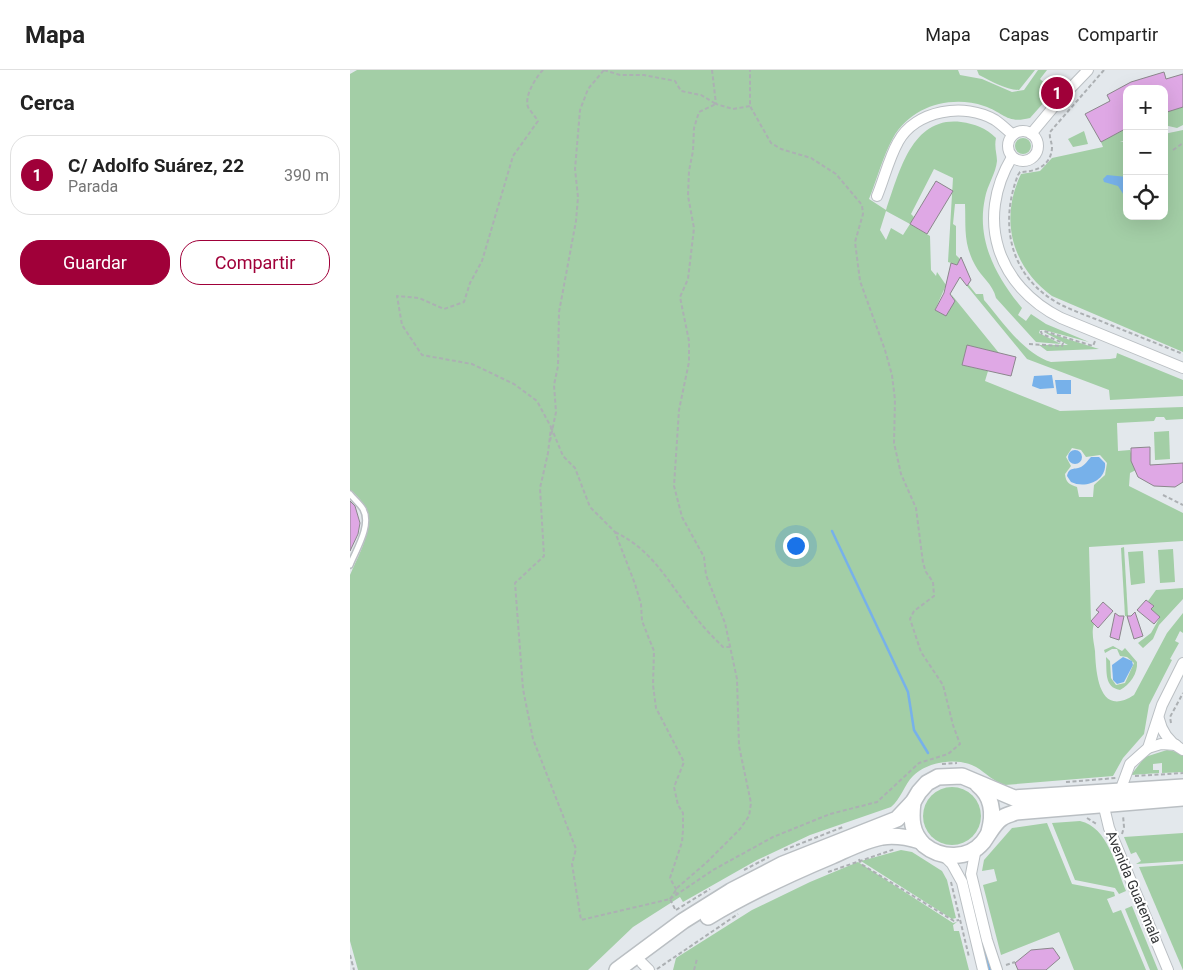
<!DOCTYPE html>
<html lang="es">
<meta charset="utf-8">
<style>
:root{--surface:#fff;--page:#f6f6f6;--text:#222;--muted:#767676;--line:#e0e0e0;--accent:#a00039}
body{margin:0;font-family:Roboto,sans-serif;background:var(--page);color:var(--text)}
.controls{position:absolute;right:15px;top:15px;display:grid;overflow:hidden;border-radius:10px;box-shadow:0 5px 20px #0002}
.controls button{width:45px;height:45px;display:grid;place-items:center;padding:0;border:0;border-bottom:1px solid var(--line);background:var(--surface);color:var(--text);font:25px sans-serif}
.you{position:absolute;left:445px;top:475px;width:18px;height:18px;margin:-12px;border:4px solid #fff;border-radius:50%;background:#1a73e8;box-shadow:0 0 0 8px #1a73e833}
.badge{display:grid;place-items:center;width:32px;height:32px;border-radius:50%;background:var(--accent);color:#fff;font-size:16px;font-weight:700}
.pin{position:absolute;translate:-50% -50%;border:2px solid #fff;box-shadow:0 1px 5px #0006}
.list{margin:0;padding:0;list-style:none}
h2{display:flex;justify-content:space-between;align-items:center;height:65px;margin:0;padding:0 20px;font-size:21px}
h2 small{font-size:16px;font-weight:400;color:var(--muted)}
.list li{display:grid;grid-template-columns:32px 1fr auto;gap:15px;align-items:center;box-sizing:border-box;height:80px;margin:0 10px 10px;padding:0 10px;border:1px solid var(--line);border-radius:20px}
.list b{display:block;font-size:19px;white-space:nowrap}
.list p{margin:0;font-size:16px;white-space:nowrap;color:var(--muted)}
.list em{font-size:16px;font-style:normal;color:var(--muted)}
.actions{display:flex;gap:10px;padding:15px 20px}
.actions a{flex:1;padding:11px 0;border:1px solid var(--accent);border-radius:20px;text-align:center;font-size:18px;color:var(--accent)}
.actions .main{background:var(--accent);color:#fff}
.icon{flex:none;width:28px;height:28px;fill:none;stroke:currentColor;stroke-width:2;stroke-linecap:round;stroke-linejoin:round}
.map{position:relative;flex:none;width:833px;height:900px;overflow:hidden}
header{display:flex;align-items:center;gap:30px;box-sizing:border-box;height:70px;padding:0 25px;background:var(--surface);border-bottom:1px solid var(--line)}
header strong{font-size:24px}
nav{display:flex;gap:28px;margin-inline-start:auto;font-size:18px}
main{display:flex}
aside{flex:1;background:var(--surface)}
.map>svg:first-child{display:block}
.green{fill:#a3cea6;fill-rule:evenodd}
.water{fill:#77b1ea}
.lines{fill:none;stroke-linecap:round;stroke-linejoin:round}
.stream{stroke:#77b1ea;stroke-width:2.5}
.building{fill:#dfa8e5;stroke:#8b878c}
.lane-casing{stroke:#babfc3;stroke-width:8}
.street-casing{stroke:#babfc3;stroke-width:12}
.secondary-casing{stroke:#babfc3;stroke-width:18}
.path{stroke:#acb0b3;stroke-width:2;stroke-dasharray:4 2.5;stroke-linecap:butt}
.lane{stroke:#fff;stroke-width:5}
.street{stroke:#fff;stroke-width:10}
.secondary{stroke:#fff;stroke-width:15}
.labels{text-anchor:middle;stroke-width:4;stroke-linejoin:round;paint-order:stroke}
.street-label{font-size:14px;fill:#303234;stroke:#fff}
</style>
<header>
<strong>Mapa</strong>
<nav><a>Mapa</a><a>Capas</a><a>Compartir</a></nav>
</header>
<main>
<aside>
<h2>Cerca<small></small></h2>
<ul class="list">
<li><span class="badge">1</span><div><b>C/ Adolfo Suárez, 22</b><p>Parada</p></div><em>390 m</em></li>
</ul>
<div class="actions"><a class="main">Guardar</a><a>Compartir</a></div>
</aside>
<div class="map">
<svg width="833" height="900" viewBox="0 0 833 900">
<rect width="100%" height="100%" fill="#e3e8ec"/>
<g class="green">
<path d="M 7,0 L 608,0 L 610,5 L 632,9 L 662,22 L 674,20 L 688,0 L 697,0 L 690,9 L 704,21 L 680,48 C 656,54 655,43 634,36 C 601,25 561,36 543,68 C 533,86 527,109 519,129 L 536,140 C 549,104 561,46 611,52 C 625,54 636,58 646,68 C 644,77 647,84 647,91 C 646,103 637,116 635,128 C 626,170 646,207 672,238 L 668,245 L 676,251 L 681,244 L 696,254 L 739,272 L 694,260 L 690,260 L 689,263 L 711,274 L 686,272 L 646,228 C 643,214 631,207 625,195 C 613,173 616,157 615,134 L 605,134 L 603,154 L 606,156 L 606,185 L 610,189 L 607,195 L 598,192 L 603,108 L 584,99 L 561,144 L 564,147 L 560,154 L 580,166 L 581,200 L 586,206 L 587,202 L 596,215 L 585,240 L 596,245 L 605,231 L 601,224 L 649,283 L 617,275 L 612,295 L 638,301 L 635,311 L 710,341 L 833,337 L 833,349 L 816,350 L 814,347 L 806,347 L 804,351 L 767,353 L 768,381 L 780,380 L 786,400 L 780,403 L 779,416 L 833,443 L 833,471 L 739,477 L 741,551 L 744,554 C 741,562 744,573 745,581 C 746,604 749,648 784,625 L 817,563 L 833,543 L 833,563 L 830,561 L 825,571 L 829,573 L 820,589 L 822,590 L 799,635 L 794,664 L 773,688 L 763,706 L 655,715 C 644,712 636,703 626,697 C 608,687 578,691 563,706 C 554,715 551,729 541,737 L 460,765 L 407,790 L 333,832 L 330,827 L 283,857 L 238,900 L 8,900 L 0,871 L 0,505 C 13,475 33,444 0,420 L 0,4 ZM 536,141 L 560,154 L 553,165 L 541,158 L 536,170 L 530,160 ZM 722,378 L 731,380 L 736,387 L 750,385 L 757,393 L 755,405 L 744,415 L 743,427 L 729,427 L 727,417 C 719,414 716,413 715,404 L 721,396 L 716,387 Z"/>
<path d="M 627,0 L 685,0 L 669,20 C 656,20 641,11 629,5 Z"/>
<path d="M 833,37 L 833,55 L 827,58 L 814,55 L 814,43 Z"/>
<path d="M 777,58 L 777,70 L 770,72 L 777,72 L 777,146 L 814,146 L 814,64 L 833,60 L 833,282 L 702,226 C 662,197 649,149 671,104 L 690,101 L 702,88 L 753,77 L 751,72 Z"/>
<path d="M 734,61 L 738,74 L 723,77 L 718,69 Z"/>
<circle cx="673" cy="76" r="8"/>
<path d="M 618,214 L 626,224 L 633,224 L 634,230 C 651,250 675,285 701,292 L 760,289 L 766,288 L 767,283 L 833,310 L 833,326 L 760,330 L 759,320 L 677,289 L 617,216 Z"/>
<path d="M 694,262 L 695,262 L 749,279 L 697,281 L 689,275 L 718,275 Z"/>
<path d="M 819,361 L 820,389 L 805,390 L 804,362 Z"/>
<path d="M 774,477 L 778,546 L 775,546 L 771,478 Z"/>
<path d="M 823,479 L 825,512 L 810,513 L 808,480 Z"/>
<path d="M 793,481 L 795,513 L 781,515 L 778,482 Z"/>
<path d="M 833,518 L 833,529 L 809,555 L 803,569 L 793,578 L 788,573 L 801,563 L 810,547 L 801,539 L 804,536 L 798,531 L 806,520 Z"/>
<path d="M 763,576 L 772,581 L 775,578 L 787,592 C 788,603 780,615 770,620 C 754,617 757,602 756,587 L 760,591 L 761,608 L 766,615 L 775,613 L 784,593 L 777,587 L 770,586 L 767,579 L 762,579 L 755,583 L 754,580 Z"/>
<path d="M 817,680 L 833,683 L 833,702 L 812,703 L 812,693 L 803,694 L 803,700 L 809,700 L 809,703 L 781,705 L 795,687 Z"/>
<circle cx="602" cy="746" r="29"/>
<path d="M 730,751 C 758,757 766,797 776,821 L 769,824 L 765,818 L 725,810 L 702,753 Z"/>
<path d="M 697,753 L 722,814 L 764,822 L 765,826 L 757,829 L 763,843 L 771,840 L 796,900 L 724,900 L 709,862 L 651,885 L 633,815 L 647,811 L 644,799 L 632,801 L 634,790 L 662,758 Z"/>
<path d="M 833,763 L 833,791 L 786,794 L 791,791 L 786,782 L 781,784 L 774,767 Z"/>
<path d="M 551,780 L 562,782 L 592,801 L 597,810 L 606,848 L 602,849 L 511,791 Z"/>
<path d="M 508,792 L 603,853 L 607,852 L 603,855 L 604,861 L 609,861 L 619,900 L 323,900 L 326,888 L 402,840 L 460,812 Z"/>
<path d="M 833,794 L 833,900 L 789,797 Z"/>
<path d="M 782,836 L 808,900 L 800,900 L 775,839 Z"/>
</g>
<g class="water">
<path d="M 757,105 L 777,107 L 777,130 L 768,116 L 754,112 L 753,109 Z"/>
<path d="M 702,305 L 704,318 L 690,319 L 682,316 L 684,306 Z"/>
<path d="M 705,310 L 721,310 L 721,324 L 707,324 Z"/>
<circle cx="725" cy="387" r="7"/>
<path d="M 741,387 L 749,387 L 755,393 C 757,411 735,419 721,412 L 717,406 C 719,397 723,400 731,397 C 735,395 738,390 741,387 Z"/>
<path d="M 773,587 L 782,591 L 783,595 L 774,612 L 767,614 L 763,610 L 762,595 Z"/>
</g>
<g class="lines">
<g class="stream">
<path d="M 482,461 L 558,622 L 564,660 L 578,683"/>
<path d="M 631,870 L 640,900"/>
</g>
</g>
<g class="building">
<path d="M 814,2 L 816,9 L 833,4 L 833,37 L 814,43 L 814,19 L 777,19 L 777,58 L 751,72 L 735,44 L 760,31 L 757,25 L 781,12 Z"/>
<path d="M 586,111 L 603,121 L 577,164 L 560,154 Z"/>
<path d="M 611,187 L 621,210 L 617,216 L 610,207 L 600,224 L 605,231 L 596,246 L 585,240 L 594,223 L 601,193 L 607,195 Z"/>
<path d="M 617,275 L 666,287 L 661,306 L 612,295 Z"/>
<path d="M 800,377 L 800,395 L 833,393 L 833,412 L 825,417 L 804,416 L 788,407 L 781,391 L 781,378 Z"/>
<path d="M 0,431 L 5,436 L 10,453 L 8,464 L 0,481 Z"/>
<path d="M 796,530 L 804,536 L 801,539 L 810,547 L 804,554 L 787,540 Z"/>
<path d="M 753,532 L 763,541 L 748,558 L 741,551 L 749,542 L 746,540 Z"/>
<path d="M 785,542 L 793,566 L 784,569 L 777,546 L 781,546 Z"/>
<path d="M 765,543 L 769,546 L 774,546 L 769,570 L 760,567 Z"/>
<path d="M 703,878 L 710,888 L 696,900 L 668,900 L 665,893 L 681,880 Z"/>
</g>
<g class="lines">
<g class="lane-casing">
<path id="lane" d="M 0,424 C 4,429 10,434 13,439 C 22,455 6,480 0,495"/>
</g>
<g class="street-casing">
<g id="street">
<circle cx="673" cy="76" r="15"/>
<path d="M 681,64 L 711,28 L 738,0"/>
<path d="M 662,87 C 625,149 647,216 711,248 L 833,298"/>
<path d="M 527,126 C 534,109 539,88 548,72 C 565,40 615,32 645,50 C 651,54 657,60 663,65"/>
<path d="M 809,649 C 812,663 820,673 833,680"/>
<path d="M 798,678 L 811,674 L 826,675"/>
<path d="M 770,721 L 780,694 L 798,678 L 812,635 L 833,593"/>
<path d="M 753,733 L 759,758 L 818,900"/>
<path d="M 626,778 L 621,804 L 637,870 L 647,900"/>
<path d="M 593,785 L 602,794 L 612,812 L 633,900"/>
<path d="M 292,893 L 299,900"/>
</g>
</g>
<g class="secondary-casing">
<g id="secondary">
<path d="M 628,715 C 643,727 644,744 639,762"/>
<path d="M 563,732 C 561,748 561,763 574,775 C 591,789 618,790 633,772 C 639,764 644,753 652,748 C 656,745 662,744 666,742 L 833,728"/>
<path d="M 358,847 C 398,823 439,804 482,786 C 498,779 515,770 532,767 C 546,765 557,767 570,771"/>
<path d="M 267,900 L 333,851 L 381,821 L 433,794 L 547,749 L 563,732 L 569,722 L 577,713 L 588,707 L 612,706 L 664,728 L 833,717"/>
</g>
</g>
<g class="path">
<path d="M 193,0 C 186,7 174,26 178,37 C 181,42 185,46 188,51 L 163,86 L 132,191 L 120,213 L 114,232 L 94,239 L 69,228 L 47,226 L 52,255 L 72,285 L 122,294 L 164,314 L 187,331 L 201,357 L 198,383 L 190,418 L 194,486 L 165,513 L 173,619 L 183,669 L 226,779 L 222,794 L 231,850 L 320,829 L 326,841"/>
<path d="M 254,0 L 270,5 L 294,5 L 325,11 L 331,21 L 351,25 L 366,34 L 349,42 L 344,58 L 343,81 L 339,101 L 338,126 L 344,158 L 338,209 L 330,227 L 339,271 L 339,292 L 329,340 L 324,416 L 332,447 L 354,487 L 356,505 L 375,553 L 387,609 L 389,676 L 401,733 L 399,746 L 390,759 L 356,793 L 328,817 L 320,829"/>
<path d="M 362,0 L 366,34 L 383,39 L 400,36"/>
<path d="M 754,0 L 700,62 C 699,68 702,72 702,78 C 701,96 685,102 670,102 L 668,105 C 652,146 656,193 693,223 C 711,238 737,245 758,254 C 783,264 808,274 833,284"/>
<path d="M 823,80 L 833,73"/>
<path d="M 679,274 L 712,276 L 713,273 L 692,264 L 691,262 L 694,261 L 743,276 L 745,271"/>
<path d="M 201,357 L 213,386 L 225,398 L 240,437 L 265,462 L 285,514 L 291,534 L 292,551 L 304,581 L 303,615 L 306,638 L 334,692 L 324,717 L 328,735 L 333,743 L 333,760 L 332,772 L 320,808 L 326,819 L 327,825"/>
<path d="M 200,371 L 206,342 L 204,315 L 208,296 L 209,242 L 226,151 L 228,127 L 225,99 L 230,40 L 238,19 L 254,0"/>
<path d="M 813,425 L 833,435"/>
<path d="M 265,462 C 304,481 318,512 344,545 C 352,556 363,567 373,577 L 380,577"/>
<path d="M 821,653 L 820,647 L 833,623"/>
<path d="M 592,694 L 607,693"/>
<path d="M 785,706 L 833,703"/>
<path d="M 716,712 L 766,708"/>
<path d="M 737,748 L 748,755"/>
<path d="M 772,764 L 774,757 L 773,745"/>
<path d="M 434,780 L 493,757"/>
<path d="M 509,789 L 511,794 L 604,851 L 609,850"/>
<path d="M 394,800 L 419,787"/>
<path d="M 478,802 L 545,779"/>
<path d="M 601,812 L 619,887"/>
<path d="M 320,829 L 363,800 L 423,767 L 480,744 L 527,732 L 569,693 L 598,684 L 610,674 L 603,655 L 593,615 L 571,582 L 560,549 L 564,541 L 584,526 L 583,512 L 576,502 L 573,493 L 566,438 L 551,404 L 544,373 L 545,330 L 542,305 L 535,280 L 510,211 L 505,172 L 513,144 L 512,135 L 486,104 L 461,88 L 431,79 L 421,73 L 400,36 L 400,0"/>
<path d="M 326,840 L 360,819"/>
<path d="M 0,885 L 4,900"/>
<path d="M 656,895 L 665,892"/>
<path d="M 307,899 L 388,844"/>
<path d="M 344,900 L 347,889"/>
</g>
<use href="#lane" class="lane"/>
<use href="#street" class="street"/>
<use href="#secondary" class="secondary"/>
</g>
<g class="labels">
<g class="street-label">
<text transform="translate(784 817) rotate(67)" y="5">Avenida Guatemala</text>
</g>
</g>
</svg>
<div class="controls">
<button>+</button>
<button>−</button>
<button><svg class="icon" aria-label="locate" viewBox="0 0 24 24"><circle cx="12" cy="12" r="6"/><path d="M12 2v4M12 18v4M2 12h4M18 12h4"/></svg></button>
</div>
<div class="you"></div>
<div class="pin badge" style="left:707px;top:23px">1</div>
</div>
</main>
